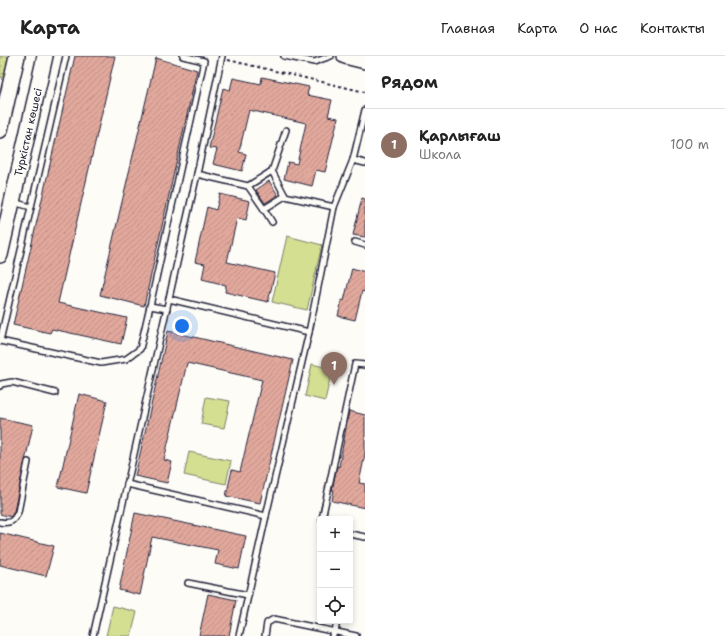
<!DOCTYPE html>
<html lang="ru">
<meta charset="utf-8">
<style>
:root{--surface:#fff;--page:#f6f6f6;--text:#222;--muted:#767676;--line:#e0e0e0;--accent:#2563eb}
body{margin:0;font-family:"Shantell Sans",sans-serif;background:var(--page);color:var(--text)}
.controls{position:absolute;right:12px;bottom:12px;display:grid;overflow:hidden;border-radius:4px;box-shadow:0 2px 6px #0003}
.controls button{width:36px;height:36px;display:grid;place-items:center;padding:0;border:0;border-bottom:1px solid var(--line);background:var(--surface);color:var(--text);font:20px sans-serif}
.you{position:absolute;left:182px;top:270px;width:14px;height:14px;margin:-10px;border:3px solid #fff;border-radius:50%;background:#1a73e8;box-shadow:0 0 0 6px #1a73e833}
.badge{display:grid;place-items:center;width:26px;height:26px;border-radius:50%;background:var(--accent);color:#fff;font-size:13px;font-weight:700}
.pin{position:absolute;translate:-50% -33px;filter:drop-shadow(0 1px 2px #0008)}
.pin::after{content:'';position:absolute;top:21px;width:14px;height:12px;background:inherit;clip-path:polygon(0 0,100% 0,50% 100%)}
.list{margin:0;padding:0;list-style:none}
h2{display:flex;justify-content:space-between;align-items:center;height:52px;margin:0;padding:0 16px;font-size:17px}
h2 small{font-size:13px;font-weight:400;color:var(--muted)}
.list li{display:grid;grid-template-columns:26px 1fr auto;gap:12px;align-items:center;box-sizing:border-box;height:72px;padding:0 16px;border-top:1px solid var(--line)}
.list b{display:block;font-size:15px;white-space:nowrap}
.list p{margin:0;font-size:13px;white-space:nowrap;color:var(--muted)}
.list em{font-size:13px;font-style:normal;color:var(--muted)}
.icon{flex:none;width:22px;height:22px;fill:none;stroke:currentColor;stroke-width:2;stroke-linecap:round;stroke-linejoin:round}
.map{position:relative;flex:none;width:365px;height:580px;overflow:hidden}
header{display:flex;align-items:center;gap:24px;box-sizing:border-box;height:56px;padding:0 20px;background:var(--surface);border-bottom:1px solid var(--line)}
header strong{font-size:19px}
nav{display:flex;gap:22px;margin-inline-start:auto;font-size:14px}
main{display:flex}
aside{flex:1;background:var(--surface)}
.map>svg:first-child{display:block}
.grass{fill:url(#grass-dots);stroke:#7b8066}
.green{fill:#d4df92;stroke:#7b8066}
.building{fill:url(#building-hatch);stroke:#22223b}
.lines{fill:none;stroke-linecap:round;stroke-linejoin:round}
.lane-casing{stroke:#22223b;stroke-width:8}
.secondary-casing{stroke:#22223b;stroke-width:18}
.path{stroke:#22223b;stroke-width:2;stroke-dasharray:3 3;stroke-linecap:butt}
.lane{stroke:#fdfcf7;stroke-width:5}
.secondary{stroke:#fdfcf7;stroke-width:15}
.labels{text-anchor:middle;stroke-width:3.5;stroke-linejoin:round;paint-order:stroke}
.street-label{font-size:11px;fill:#22223b;stroke:#fdfcf7}
</style>
<header>
<strong>Карта</strong>
<nav><a>Главная</a><a>Карта</a><a>О нас</a><a>Контакты</a></nav>
</header>
<main>
<div class="map">
<svg width="365" height="580" viewBox="0 0 365 580">
<defs>
<pattern id="grass-dots" width="8" height="8" patternUnits="userSpaceOnUse"><rect width="8" height="8" fill="#d4df92"/><path d="M2 2h.1M6 6h.1" fill="none" stroke="#b6bf7f" stroke-width="1.8" stroke-linecap="round"/></pattern>
<pattern id="building-hatch" width="6" height="6" patternUnits="userSpaceOnUse"><rect width="6" height="6" fill="#e1a89c"/><path d="M-1 1l2-2M0 6l6-6M5 7l2-2" fill="none" stroke="#c19087"/></pattern>
</defs>
<rect width="100%" height="100%" fill="#fdfcf7"/>
<filter id="ink" filterUnits="userSpaceOnUse"><feTurbulence type="fractalNoise" baseFrequency=".025" numOctaves="2"/><feDisplacementMap in="SourceGraphic" scale="8" xChannelSelector="R" yChannelSelector="G"/><feConvolveMatrix kernelMatrix="1 2 1 2 8 2 1 2 1" color-interpolation-filters="sRGB"/></filter>
<g filter="url(#ink)">
<path class="grass" d="M 0,0 L 10,0 L 5,20 L 0,22 Z"/>
<g class="green">
<path d="M 287,180 L 322,189 L 307,254 L 272,246 Z"/>
<path d="M 312,308 L 332,313 L 325,345 L 305,340 Z"/>
<path d="M 206,341 L 230,345 L 224,372 L 201,368 Z"/>
<path d="M 189,396 L 231,405 L 226,428 L 184,419 Z"/>
<path d="M 113,550 L 137,556 L 131,580 L 106,580 Z"/>
</g>
<g class="building">
<path d="M 75,0 L 115,0 L 58,247 L 127,262 L 121,288 L 52,273 L 50,277 L 13,269 Z"/>
<path d="M 156,2 L 197,14 L 144,250 L 100,239 Z"/>
<path d="M 262,21 L 309,31 L 307,39 L 332,44 L 328,60 L 338,62 L 325,116 L 316,114 L 312,130 L 284,123 L 288,106 L 297,108 L 306,67 L 249,54 L 239,96 L 246,98 L 242,115 L 213,108 L 217,93 L 209,92 L 223,32 L 230,34 L 233,22 L 261,28 Z"/>
<path d="M 269,125 L 278,139 L 265,147 L 256,134 Z"/>
<path d="M 220,138 L 250,145 L 246,164 L 237,162 L 227,206 L 275,217 L 268,246 L 225,236 L 226,229 L 202,223 L 205,208 L 195,206 L 207,151 L 216,154 Z"/>
<path d="M 362,142 L 365,143 L 365,181 L 353,179 Z"/>
<path d="M 352,212 L 365,216 L 365,236 L 362,235 L 355,264 L 338,260 L 342,244 L 344,245 Z"/>
<path d="M 168,275 L 293,304 L 260,447 L 226,440 L 232,414 L 240,416 L 262,324 L 187,307 L 164,404 L 172,406 L 167,427 L 135,420 Z"/>
<path d="M 79,338 L 107,345 L 86,437 L 58,431 Z"/>
<path d="M 349,355 L 365,359 L 365,398 L 359,427 L 365,428 L 365,452 L 332,445 L 334,434 L 332,434 L 337,410 L 339,411 Z"/>
<path d="M 0,362 L 33,369 L 14,455 L 11,461 L 0,458 Z"/>
<path d="M 135,457 L 246,480 L 239,513 L 215,508 L 218,494 L 152,481 L 140,539 L 119,534 Z"/>
<path d="M 0,477 L 54,490 L 46,520 L 0,509 Z"/>
<path d="M 208,538 L 236,544 L 229,580 L 199,580 Z"/>
</g>
<g class="lines">
<g class="lane-casing">
<g id="lane">
<path d="M 284,0 L 314,6 L 331,0"/>
<path d="M 353,104 L 365,107"/>
<path d="M 272,115 L 286,74"/>
<path d="M 197,118 L 248,130 L 272,115 L 285,140 L 264,153 L 248,130"/>
<path d="M 285,140 L 334,151"/>
<path d="M 13,146 L 31,151"/>
<path d="M 264,153 L 272,166"/>
<path d="M 355,186 L 365,189"/>
<path d="M 169,243 L 309,276 L 334,151 L 353,104 L 365,54"/>
<path d="M 150,250 L 204,5 L 183,0"/>
<path d="M 0,285 L 66,0"/>
<path d="M 0,285 L 101,307 L 126,303 L 140,293 L 150,250 L 167,253"/>
<path d="M 0,330 L 1,328 L 12,326 L 55,337"/>
<path d="M 127,428 L 266,460 L 309,276"/>
<path d="M 322,463 L 355,308 L 365,309"/>
<path d="M 0,466 C 10,468 14,465 18,456 L 28,406"/>
<path d="M 350,478 L 365,481"/>
<path d="M 188,527 L 248,539"/>
<path d="M 93,580 L 197,118 L 222,0"/>
<path d="M 239,580 L 266,460"/>
<path d="M 265,580 L 267,567 L 274,563 L 356,580"/>
<path d="M 332,580 L 335,576 L 337,565"/>
</g>
</g>
<g class="secondary-casing">
<g id="secondary">
<path d="M 345,0 L 365,5"/>
<path d="M 0,74 L 17,0"/>
<path d="M 0,199 L 45,0"/>
</g>
</g>
<path class="path" d="M 228,4 L 365,36"/>
<use href="#lane" class="lane"/>
<use href="#secondary" class="secondary"/>
</g>
</g>
<g class="labels">
<g class="street-label">
<text transform="translate(28 76) rotate(-77)" y="4">Түркістан көшесі</text>
</g>
</g>
</svg>
<div class="controls">
<button>+</button>
<button>−</button>
<button><svg class="icon" aria-label="locate" viewBox="0 0 24 24"><circle cx="12" cy="12" r="6"/><path d="M12 2v4M12 18v4M2 12h4M18 12h4"/></svg></button>
</div>
<div class="you"></div>
<div class="pin badge" style="left:334px;top:329px;background:#8d6e63">1</div>
</div>
<aside>
<h2>Рядом<small></small></h2>
<ul class="list">
<li><span class="badge" style="background:#8d6e63">1</span><div><b>Қарлығаш</b><p>Школа</p></div><em>100 m</em></li>
</ul>
</aside>
</main>
